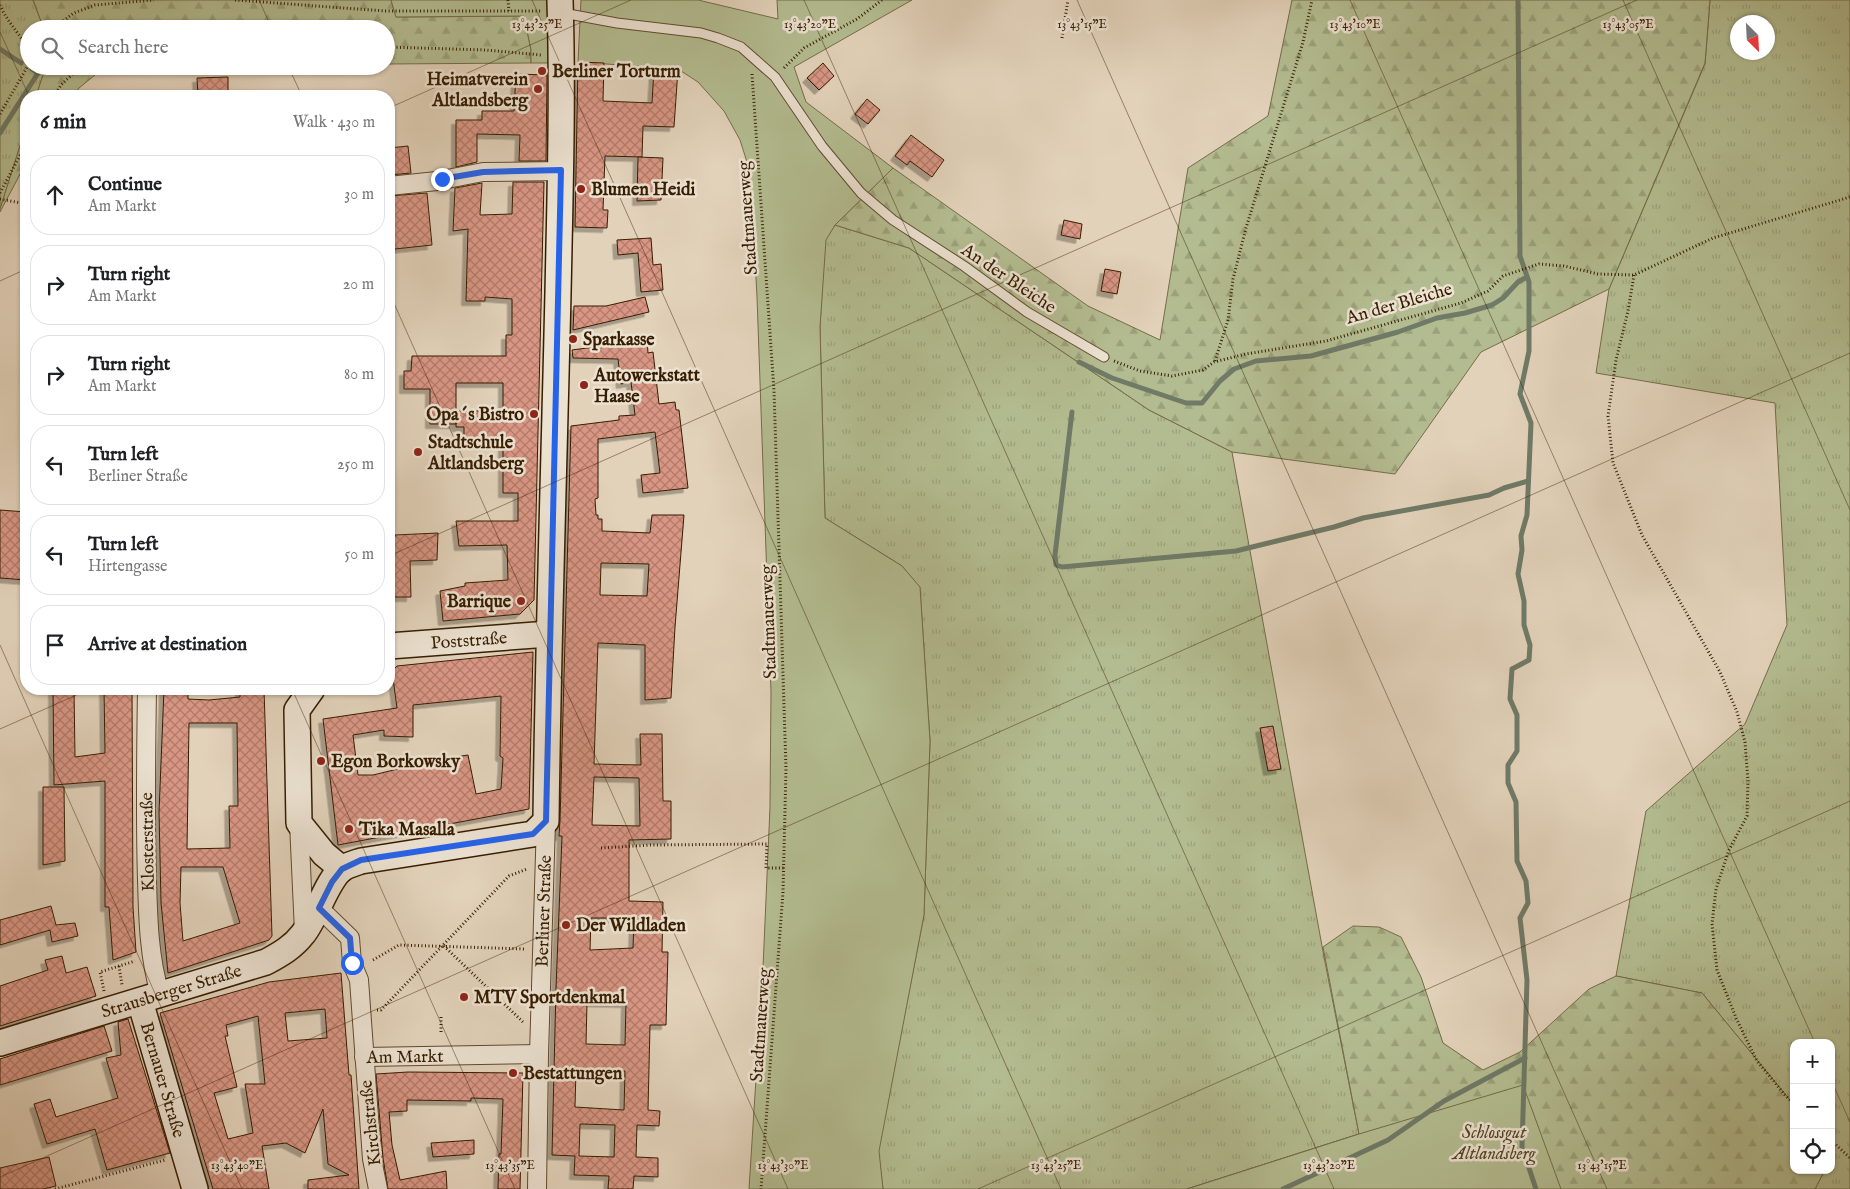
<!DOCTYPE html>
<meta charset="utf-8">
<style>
:root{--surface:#fff;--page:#f6f6f6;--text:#202124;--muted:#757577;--line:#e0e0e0}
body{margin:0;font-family:"IM FELL English",serif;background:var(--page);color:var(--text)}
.controls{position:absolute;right:15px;bottom:15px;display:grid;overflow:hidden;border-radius:10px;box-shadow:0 1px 4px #0004}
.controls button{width:45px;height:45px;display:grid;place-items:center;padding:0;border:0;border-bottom:1px solid var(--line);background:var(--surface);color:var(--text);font:25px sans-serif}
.compass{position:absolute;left:1730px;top:15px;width:45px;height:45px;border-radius:50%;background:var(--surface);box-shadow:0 1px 4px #0004;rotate:156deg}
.stop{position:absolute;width:15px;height:15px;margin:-11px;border:4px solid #2563eb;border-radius:50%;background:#fff}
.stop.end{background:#2563eb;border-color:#fff;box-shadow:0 1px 5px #0008}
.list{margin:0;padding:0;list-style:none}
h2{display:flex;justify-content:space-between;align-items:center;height:65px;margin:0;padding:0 20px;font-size:21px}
h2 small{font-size:16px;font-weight:400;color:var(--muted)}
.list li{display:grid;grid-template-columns:32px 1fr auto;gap:15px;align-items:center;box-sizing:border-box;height:80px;margin:0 10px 10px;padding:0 10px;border:1px solid var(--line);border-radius:20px}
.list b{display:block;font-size:19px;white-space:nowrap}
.list p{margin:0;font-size:16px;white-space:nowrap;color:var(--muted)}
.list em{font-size:16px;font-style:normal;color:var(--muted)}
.icon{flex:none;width:28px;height:28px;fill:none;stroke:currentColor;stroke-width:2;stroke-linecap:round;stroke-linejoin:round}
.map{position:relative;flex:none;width:1850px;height:1189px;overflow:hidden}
.search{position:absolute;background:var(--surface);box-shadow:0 1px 4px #0004;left:20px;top:20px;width:375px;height:55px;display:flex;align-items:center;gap:12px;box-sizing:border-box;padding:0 18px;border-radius:28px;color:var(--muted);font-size:19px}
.panel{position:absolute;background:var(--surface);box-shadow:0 1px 4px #0004;left:20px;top:90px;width:375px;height:605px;border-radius:20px}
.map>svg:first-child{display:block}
.grass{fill:url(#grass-tufts);stroke:#756c48;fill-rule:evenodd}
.forest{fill:url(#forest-firs);stroke:#756c48}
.park{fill:#b3bc90;stroke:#756c48}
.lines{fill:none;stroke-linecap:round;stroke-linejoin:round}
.stream{stroke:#6f7a67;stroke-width:5}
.building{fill:url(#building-cross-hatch);stroke:#371d00;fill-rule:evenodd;filter:url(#shadow)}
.lane-casing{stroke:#624a2e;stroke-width:11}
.street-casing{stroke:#624a2e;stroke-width:20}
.secondary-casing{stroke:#371d00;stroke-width:28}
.path{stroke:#371d00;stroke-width:3;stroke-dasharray:1 2.5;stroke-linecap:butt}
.lane{stroke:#ece2d2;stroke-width:9}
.street{stroke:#ece2d2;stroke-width:18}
.secondary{stroke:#ece2d2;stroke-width:25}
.route{stroke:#2563eb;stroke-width:6}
.ticks{fill:none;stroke:#371d00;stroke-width:1;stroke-opacity:0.45}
.poi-dot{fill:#8f2418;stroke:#ece2d2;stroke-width:2}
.labels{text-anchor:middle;stroke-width:5;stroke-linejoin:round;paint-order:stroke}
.poi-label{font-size:18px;font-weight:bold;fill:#371d00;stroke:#ece2d2;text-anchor:start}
.street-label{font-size:18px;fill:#371d00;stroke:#ece2d2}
.park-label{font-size:18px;font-style:italic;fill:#564524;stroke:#ece2d2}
.ticks-label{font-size:12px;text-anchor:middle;fill:#371d00;stroke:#ece2d2;stroke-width:5;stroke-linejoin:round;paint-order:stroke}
</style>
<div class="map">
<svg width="1850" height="1189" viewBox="0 0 1850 1189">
<defs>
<pattern id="grass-tufts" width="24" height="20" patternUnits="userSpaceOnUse" patternTransform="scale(1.25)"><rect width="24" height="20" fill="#b3bc90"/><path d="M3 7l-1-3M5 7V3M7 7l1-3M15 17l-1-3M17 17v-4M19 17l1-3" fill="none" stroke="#9ba17a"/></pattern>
<pattern id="forest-firs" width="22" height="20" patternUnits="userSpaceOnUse" patternTransform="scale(1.25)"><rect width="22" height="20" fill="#b3bc90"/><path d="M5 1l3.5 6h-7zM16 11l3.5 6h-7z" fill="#9ba17a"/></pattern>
<pattern id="building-cross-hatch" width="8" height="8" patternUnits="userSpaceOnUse" patternTransform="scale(1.25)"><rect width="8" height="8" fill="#d99684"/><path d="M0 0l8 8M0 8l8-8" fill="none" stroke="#b17a6a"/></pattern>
<filter id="shadow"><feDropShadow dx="-4.5" dy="4.5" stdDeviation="0" flood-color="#0004"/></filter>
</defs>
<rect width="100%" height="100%" fill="#e2d2ba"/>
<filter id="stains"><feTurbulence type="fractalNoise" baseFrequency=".004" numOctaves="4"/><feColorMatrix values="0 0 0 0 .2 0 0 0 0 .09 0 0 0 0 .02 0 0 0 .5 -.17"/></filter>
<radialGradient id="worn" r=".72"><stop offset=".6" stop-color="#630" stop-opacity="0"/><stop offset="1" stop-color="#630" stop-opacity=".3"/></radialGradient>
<g class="grass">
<path d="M 0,0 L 33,0 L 44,29 L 29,29 L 29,66 L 46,66 L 36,96 L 26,96 L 26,127 L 0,209 Z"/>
<path d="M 1710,0 L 1850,0 L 1850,1189 L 1815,1189 L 1825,1170 L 1831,1170 L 1831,1160 L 1834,1155 L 1831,1151 L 1831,1043 L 1794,1043 L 1794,1105 L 1702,993 L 1616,976 L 1646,811 L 1745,724 L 1787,625 L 1775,403 L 1596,373 L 1609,289 L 1705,64 ZM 1738,22 L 1768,22 L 1768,52 L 1738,52 Z"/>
<path d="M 835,225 L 909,248 L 1149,410 L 1232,452 L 1324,957 L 1359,1134 L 1187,1189 L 883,1189 L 878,1151 L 924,915 L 930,741 L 920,588 L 902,566 L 825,518 L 820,327 L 825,240 Z"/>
</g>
<g class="forest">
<path d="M 33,0 L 391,0 L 396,17 L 524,16 L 531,50 L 531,63 L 386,64 L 386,29 L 44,29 Z"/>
<path d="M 1292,0 L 1710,0 L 1705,63 L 1609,289 L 1481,352 L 1395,474 L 1232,452 L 1149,410 L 909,248 L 835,225 L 893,168 L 1088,306 L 1160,340 L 1188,168 L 1268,116 Z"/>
<path d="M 46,66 L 106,66 L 79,88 L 73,96 L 36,96 Z"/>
<path d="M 26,127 L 26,163 L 0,212 L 0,209 Z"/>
<path d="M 1353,926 L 1379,927 L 1401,937 L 1421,977 L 1443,1043 L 1483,1070 L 1520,1052 L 1589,989 L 1616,976 L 1702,993 L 1794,1105 L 1794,1170 L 1825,1170 L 1815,1189 L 1187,1189 L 1359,1134 L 1323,947 Z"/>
</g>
<g class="park">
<path d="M 391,0 L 547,0 L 549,63 L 531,63 L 531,50 L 524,16 L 396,17 Z"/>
<path d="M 581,0 L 698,0 L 778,19 L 777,0 L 912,0 L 794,67 L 806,102 L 893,168 L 835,225 L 826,240 L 820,327 L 825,518 L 902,566 L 920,587 L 930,741 L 924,915 L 879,1151 L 883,1189 L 749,1189 L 763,968 L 770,807 L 771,692 L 757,297 L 752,203 L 747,162 L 740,140 L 724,111 L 698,82 L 678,69 L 578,62 Z"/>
<path d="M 1523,1085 L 1561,1189 L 1187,1189 L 1359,1134 Z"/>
</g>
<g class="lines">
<g class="stream">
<path d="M 1518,0 L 1520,256 L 1529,282 L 1529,351 L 1520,394 L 1531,423 L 1527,515 L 1521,536 L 1522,550 L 1518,574 L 1524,601 L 1524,625 L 1530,645 L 1529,660 L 1512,669 L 1510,699 L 1517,715 L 1517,751 L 1508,765 L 1508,783 L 1516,802 L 1517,861 L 1526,881 L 1528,903 L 1520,918 L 1527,980 L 1522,1147 L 1536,1189"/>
<path d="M 0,49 L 21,63"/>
<path d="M 0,133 L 38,73 L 32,69"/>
<path d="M 1079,362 L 1112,378 L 1186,403 L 1202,403 L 1220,381 L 1234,369 L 1256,361 L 1311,356 L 1398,332 L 1437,318 L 1465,313 L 1492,305 L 1503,298 L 1518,282 L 1527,277"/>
<path d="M 1072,412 L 1055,555 L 1056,565 L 1062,567 L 1236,551 L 1334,527 L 1363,518 L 1489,495 L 1504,488 L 1528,481"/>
<path d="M 1283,1189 L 1388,1140 L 1444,1101 L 1525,1058"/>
</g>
</g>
<g class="building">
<path d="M 578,62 L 604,63 L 603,101 L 652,103 L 654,68 L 678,69 L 674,127 L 643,126 L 642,157 L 605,156 L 603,210 L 608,210 L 607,228 L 575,227 Z"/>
<path d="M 823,63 L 834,76 L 819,90 L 807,78 Z"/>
<path d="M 516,74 L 547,75 L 546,161 L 519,161 L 520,135 L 477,134 L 477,162 L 456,167 L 456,120 L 482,120 L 482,111 L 514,111 Z"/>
<path d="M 228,77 L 228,96 L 198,96 L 197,78 Z"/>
<path d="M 867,99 L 880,110 L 868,124 L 855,114 Z"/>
<path d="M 911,135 L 944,160 L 932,177 L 910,161 L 907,165 L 895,156 Z"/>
<path d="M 408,146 L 411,173 L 389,175 L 389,148 Z"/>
<path d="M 638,157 L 663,158 L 661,200 L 637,201 Z"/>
<path d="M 513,182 L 544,182 L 534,600 L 520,614 L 443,621 L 440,591 L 465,586 L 465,583 L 508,580 L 507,545 L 459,546 L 456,521 L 518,521 L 518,493 L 503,493 L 503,439 L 464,439 L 464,427 L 456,427 L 456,420 L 456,424 L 430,424 L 430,389 L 404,389 L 404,371 L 411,371 L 412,356 L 506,356 L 506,335 L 512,335 L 512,299 L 485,297 L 485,301 L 466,301 L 468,229 L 453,231 L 455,188 L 482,183 L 480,215 L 512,214 ZM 456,383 L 503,383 L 503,411 L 456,411 Z"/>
<path d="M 427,193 L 432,245 L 395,249 L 394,246 L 389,246 L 389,196 Z"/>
<path d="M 1064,220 L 1082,224 L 1080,239 L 1061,235 Z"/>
<path d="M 651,238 L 653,265 L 661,264 L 663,290 L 641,292 L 638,253 L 618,255 L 617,240 Z"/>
<path d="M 1105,269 L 1121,272 L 1117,294 L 1101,291 Z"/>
<path d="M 645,297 L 649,312 L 573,330 L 574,306 L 606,306 Z"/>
<path d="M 647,340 L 648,353 L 653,352 L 659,404 L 675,402 L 676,410 L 679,410 L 688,488 L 643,493 L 641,475 L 660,473 L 655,432 L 598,439 L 598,498 L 595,499 L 596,515 L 598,515 L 598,519 L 602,519 L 602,531 L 650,533 L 652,515 L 684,515 L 675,627 L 671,698 L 645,700 L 645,645 L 598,643 L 594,764 L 641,765 L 640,734 L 662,734 L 663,801 L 671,801 L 671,839 L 629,840 L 629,901 L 663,902 L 662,952 L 668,952 L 666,1025 L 650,1025 L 648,1110 L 660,1111 L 659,1126 L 637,1125 L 636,1157 L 658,1158 L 658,1177 L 634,1176 L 633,1189 L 608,1189 L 609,1176 L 574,1175 L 575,1156 L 552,1155 L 556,988 L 562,836 L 559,836 L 560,821 L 571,426 L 619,420 L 619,416 L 635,415 L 631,382 L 621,384 L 618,359 L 573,358 L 572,350 ZM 601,563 L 649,564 L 647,596 L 600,595 ZM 594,777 L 639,778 L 640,826 L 592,825 ZM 591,918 L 634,918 L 633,948 L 590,950 ZM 587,1002 L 626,1003 L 625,1045 L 586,1044 ZM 576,1069 L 625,1071 L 624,1110 L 575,1107 ZM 580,1124 L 615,1125 L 614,1157 L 579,1156 Z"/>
<path d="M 0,510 L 26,512 L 26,580 L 0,578 Z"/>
<path d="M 438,533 L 437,560 L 410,561 L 411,597 L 389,597 L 389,537 L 395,537 L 395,535 Z"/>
<path d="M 533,652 L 529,809 L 338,845 L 323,719 L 397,708 L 392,671 L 397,666 ZM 501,696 L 500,756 L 503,758 L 501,789 L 476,794 L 468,755 L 435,760 L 373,775 L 358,775 L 353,735 L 384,730 L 384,736 L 413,737 L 413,705 Z"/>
<path d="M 53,689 L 74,689 L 75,757 L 105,753 L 104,689 L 132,689 L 133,907 L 136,952 L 113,960 L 109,907 L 105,907 L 105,781 L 54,785 Z"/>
<path d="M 164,689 L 188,689 L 188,699 L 209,700 L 240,697 L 240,689 L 264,689 L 272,936 L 269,940 L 168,973 L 161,903 L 159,812 ZM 189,723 L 237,723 L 238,806 L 229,806 L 230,848 L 187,849 ZM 181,867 L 223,867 L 240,923 L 183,941 L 180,903 Z"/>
<path d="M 1273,726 L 1281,769 L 1268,771 L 1260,728 Z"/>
<path d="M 43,787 L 64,787 L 65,861 L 43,865 Z"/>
<path d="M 51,906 L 56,925 L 75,923 L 78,936 L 52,942 L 50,930 L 0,945 L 0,920 Z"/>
<path d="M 62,956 L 66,973 L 87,967 L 96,996 L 0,1026 L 0,986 L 48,970 L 45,960 Z"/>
<path d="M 341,973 L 349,1075 L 351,1075 L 359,1189 L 308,1189 L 308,1180 L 349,1175 L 328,1164 L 323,1109 L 305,1153 L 286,1143 L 262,1146 L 269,1189 L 213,1189 L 160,1013 L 269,982 ZM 325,1009 L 327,1038 L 288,1041 L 285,1013 ZM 258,1016 L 265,1084 L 245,1084 L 253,1133 L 228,1139 L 214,1093 L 237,1087 L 225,1036 L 228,1036 L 226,1025 Z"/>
<path d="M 128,1019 L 170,1153 L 107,1170 L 95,1129 L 47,1144 L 34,1104 L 50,1099 L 56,1117 L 118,1098 L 106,1058 L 121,1055 L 118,1022 Z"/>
<path d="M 104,1026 L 112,1051 L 0,1085 L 0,1059 Z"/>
<path d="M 408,1072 L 523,1073 L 520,1189 L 498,1189 L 499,1154 L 501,1154 L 503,1099 L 471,1098 L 471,1101 L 407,1100 L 407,1111 L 389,1112 L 392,1145 L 400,1180 L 446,1171 L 447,1189 L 388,1189 L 383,1158 L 376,1074 Z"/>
<path d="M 474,1140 L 474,1154 L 433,1157 L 431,1143 Z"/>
<path d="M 49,1157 L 56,1186 L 43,1189 L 0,1189 L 0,1168 Z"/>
</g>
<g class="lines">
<g class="lane-casing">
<path id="lane" d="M 563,13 L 617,23 L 701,33 L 718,38 L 741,47 L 775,77 L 822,146 L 861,193 L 893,220 L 964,266 L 1027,312 L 1104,357"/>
</g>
<g class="street-casing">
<g id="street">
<path d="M 389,186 L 437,181 L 483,172 L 561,171"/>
<path d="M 147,689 C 146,753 145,816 147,880 C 148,918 149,958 160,994"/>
<path d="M 299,823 L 304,932"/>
<path d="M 319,908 L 350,938 L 352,963 L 359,980 L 372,1159 L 378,1189"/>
<path id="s1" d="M 364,1057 L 539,1054"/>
<path id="s2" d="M 537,1189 L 539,1054 L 546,821"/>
</g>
</g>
<g class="secondary-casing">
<g id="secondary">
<path id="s3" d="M 389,646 L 549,634"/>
<path d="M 312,689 L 297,710 L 299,823 L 324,854 L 342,869"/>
<path id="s4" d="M 140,1001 L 195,1189"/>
<path id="s5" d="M 0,1043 L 266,962 C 281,954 293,947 303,934 C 317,917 327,879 343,868 C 348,865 355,863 361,861 L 533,834 L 546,821 C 548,645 554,469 558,293 C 560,195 563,98 560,0"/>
</g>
</g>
<g class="path">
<path d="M 235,0 L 385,11 L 541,11"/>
<path d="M 508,0 L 509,11"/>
<path d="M 0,5 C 7,22 21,35 29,51"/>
<path d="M 52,29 L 74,13 L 95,5 L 154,0"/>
<path d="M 130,29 C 156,15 187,25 215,29"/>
<path d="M 1062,38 L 1068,0"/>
<path d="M 386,47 L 486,50 L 541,55"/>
<path d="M 784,68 L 804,48 L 857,19 L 882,0"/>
<path d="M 752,74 L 774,391 L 786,769 L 783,892 L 761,1189"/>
<path d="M 54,96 L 61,85 L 81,66"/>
<path d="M 0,114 L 29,64"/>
<path d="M 0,193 L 26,144"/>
<path d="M 0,199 L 26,204"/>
<path d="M 1634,275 L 1628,311 L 1616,360 L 1608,416 L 1613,463 L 1642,535 L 1720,672 L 1737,712 L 1745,742 L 1748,781 L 1747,816 L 1729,850 L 1716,889 L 1712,924 L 1717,970 L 1736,1018 L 1757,1061 L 1785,1095 L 1794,1104"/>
<path d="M 1114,361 L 1140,371 L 1172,376 L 1203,370 L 1214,362 L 1246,354 L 1326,341 L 1461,303 L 1488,291 L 1503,276 L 1539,264 L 1564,266 L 1598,274 L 1634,275 L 1713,238 L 1850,197"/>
<path d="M 1215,361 L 1228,320 L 1233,279 L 1246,228 L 1303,42 L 1312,0"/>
<path d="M 601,848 L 651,845 L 767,844 L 766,868 L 784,868"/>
<path d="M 444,946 L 523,1022"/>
<path d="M 373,960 L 399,945 L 526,949"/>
<path d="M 119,966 L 122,985"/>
<path d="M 104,991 L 100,972 L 135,961"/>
<path d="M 377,1010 L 381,1010 L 509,876 L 527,869"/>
<path d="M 441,1017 L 441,1033"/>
<path d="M 1831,1140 L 1850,1158"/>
<path d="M 55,1189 L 165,1160"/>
</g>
<use href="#lane" class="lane"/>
<use href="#street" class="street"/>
<use href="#secondary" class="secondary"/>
</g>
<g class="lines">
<path class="route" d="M 352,963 L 350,938 L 319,908 L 332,882 L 342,869 L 361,860 L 533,834 L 546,821 C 549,604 558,387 561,170 L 483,172 L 442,179"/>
</g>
<path class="ticks" d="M 259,0 L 272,29M 532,0 L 1061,1189M 804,0 L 1334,1189M 1077,0 L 1607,1189M 1350,0 L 1815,1043M 1623,0 L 1850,510M 0,32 L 29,96M 288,66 L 302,96M 389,108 L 631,0M 0,281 L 26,269M 389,292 L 788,1189M 389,556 L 1637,0M 0,645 L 242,1189M 292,689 L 515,1189M 0,729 L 90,689M 1831,1080 L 1850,1122M 0,1177 L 1850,353M 978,1189 L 1850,801"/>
<g class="poi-dot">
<circle cx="542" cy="71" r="5"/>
<circle cx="538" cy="89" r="5"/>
<circle cx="581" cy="189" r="5"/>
<circle cx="573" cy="339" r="5"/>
<circle cx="584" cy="385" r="5"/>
<circle cx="534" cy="414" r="5"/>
<circle cx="418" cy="452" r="5"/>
<circle cx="521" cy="601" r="5"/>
<circle cx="321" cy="761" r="5"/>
<circle cx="349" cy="829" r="5"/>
<circle cx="566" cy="925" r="5"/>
<circle cx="464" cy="997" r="5"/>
<circle cx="513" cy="1073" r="5"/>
</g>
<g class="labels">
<g class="poi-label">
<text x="552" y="77">Berliner Torturm</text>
<text x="528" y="85" text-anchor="end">Heimatverein<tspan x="528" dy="21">Altlandsberg</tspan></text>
<text x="591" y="195">Blumen Heidi</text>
<text x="583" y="345">Sparkasse</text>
<text x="594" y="381">Autowerkstatt<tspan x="594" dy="21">Haase</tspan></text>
<text x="524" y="420" text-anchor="end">Opa´s Bistro</text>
<text x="428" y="448">Stadtschule<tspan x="428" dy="21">Altlandsberg</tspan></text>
<text x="511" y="607" text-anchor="end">Barrique</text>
<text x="331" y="767">Egon Borkowsky</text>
<text x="359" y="835">Tika Masalla</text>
<text x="576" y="931">Der Wildladen</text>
<text x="474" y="1003">MTV Sportdenkmal</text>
<text x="523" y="1079">Bestattungen</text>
</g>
<g class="street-label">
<text transform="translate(747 218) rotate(-94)" y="6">Stadtmauerweg</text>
<text transform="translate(1009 278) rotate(34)" y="6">An der Bleiche</text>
<text transform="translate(1399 303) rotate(-16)" y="6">An der Bleiche</text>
<text transform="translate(768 622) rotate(-92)" y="6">Stadtmauerweg</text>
<text dy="6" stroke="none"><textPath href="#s3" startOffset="80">Poststraße</textPath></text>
<text transform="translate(147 842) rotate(-91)" y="6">Klosterstraße</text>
<text dy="6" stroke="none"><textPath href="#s2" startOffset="278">Berliner Straße</textPath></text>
<text dy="6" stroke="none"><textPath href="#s5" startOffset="179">Strausberger Straße</textPath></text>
<text transform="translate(760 1025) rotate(-86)" y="6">Stadtmauerweg</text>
<text dy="6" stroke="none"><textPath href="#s1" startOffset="41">Am Markt</textPath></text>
<text dy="6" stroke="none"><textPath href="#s4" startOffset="82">Bernauer Straße</textPath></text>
<text transform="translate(370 1123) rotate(-96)" y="6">Kirchstraße</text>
</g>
<g class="park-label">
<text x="1494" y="1138">Schlossgut<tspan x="1494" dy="21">Altlandsberg</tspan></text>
</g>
</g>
<g class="ticks-label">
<text x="537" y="28">13°43'25"E</text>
<text x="810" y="28">13°43'20"E</text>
<text x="1082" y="28">13°43'15"E</text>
<text x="1355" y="28">13°43'10"E</text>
<text x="1628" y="28">13°43'05"E</text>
<text x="237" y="1169">13°43'40"E</text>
<text x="510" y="1169">13°43'35"E</text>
<text x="783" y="1169">13°43'30"E</text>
<text x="1056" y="1169">13°43'25"E</text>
<text x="1329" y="1169">13°43'20"E</text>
<text x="1602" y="1169">13°43'15"E</text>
</g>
<rect width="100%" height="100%" filter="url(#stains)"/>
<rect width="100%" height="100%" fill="url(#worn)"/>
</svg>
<div class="controls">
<button>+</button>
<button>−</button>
<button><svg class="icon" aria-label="locate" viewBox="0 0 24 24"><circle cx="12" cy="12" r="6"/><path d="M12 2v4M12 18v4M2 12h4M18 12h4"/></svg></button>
</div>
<svg class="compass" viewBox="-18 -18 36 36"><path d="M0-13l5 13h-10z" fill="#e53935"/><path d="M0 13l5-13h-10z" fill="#757577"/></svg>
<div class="stop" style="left:352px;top:963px"></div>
<div class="stop end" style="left:442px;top:179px"></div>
<div class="search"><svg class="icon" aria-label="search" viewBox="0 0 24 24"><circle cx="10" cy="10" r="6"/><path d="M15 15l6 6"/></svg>Search here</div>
<section class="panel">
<h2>6 min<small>Walk · 430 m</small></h2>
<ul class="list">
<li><svg class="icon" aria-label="ahead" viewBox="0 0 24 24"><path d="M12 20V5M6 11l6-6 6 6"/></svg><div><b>Continue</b><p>Am Markt</p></div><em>30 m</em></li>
<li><svg class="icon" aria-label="right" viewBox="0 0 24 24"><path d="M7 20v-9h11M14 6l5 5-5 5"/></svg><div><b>Turn right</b><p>Am Markt</p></div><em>20 m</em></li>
<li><svg class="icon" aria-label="right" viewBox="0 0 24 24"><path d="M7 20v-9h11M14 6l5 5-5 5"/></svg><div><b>Turn right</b><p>Am Markt</p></div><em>80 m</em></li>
<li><svg class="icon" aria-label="left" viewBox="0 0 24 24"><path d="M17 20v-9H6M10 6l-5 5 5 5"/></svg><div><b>Turn left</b><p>Berliner Straße</p></div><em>250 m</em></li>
<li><svg class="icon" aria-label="left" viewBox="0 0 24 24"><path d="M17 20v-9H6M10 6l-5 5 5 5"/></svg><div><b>Turn left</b><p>Hirtengasse</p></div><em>50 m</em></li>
<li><svg class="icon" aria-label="arrive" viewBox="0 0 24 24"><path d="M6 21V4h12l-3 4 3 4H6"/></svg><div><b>Arrive at destination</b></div></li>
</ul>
</section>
</div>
